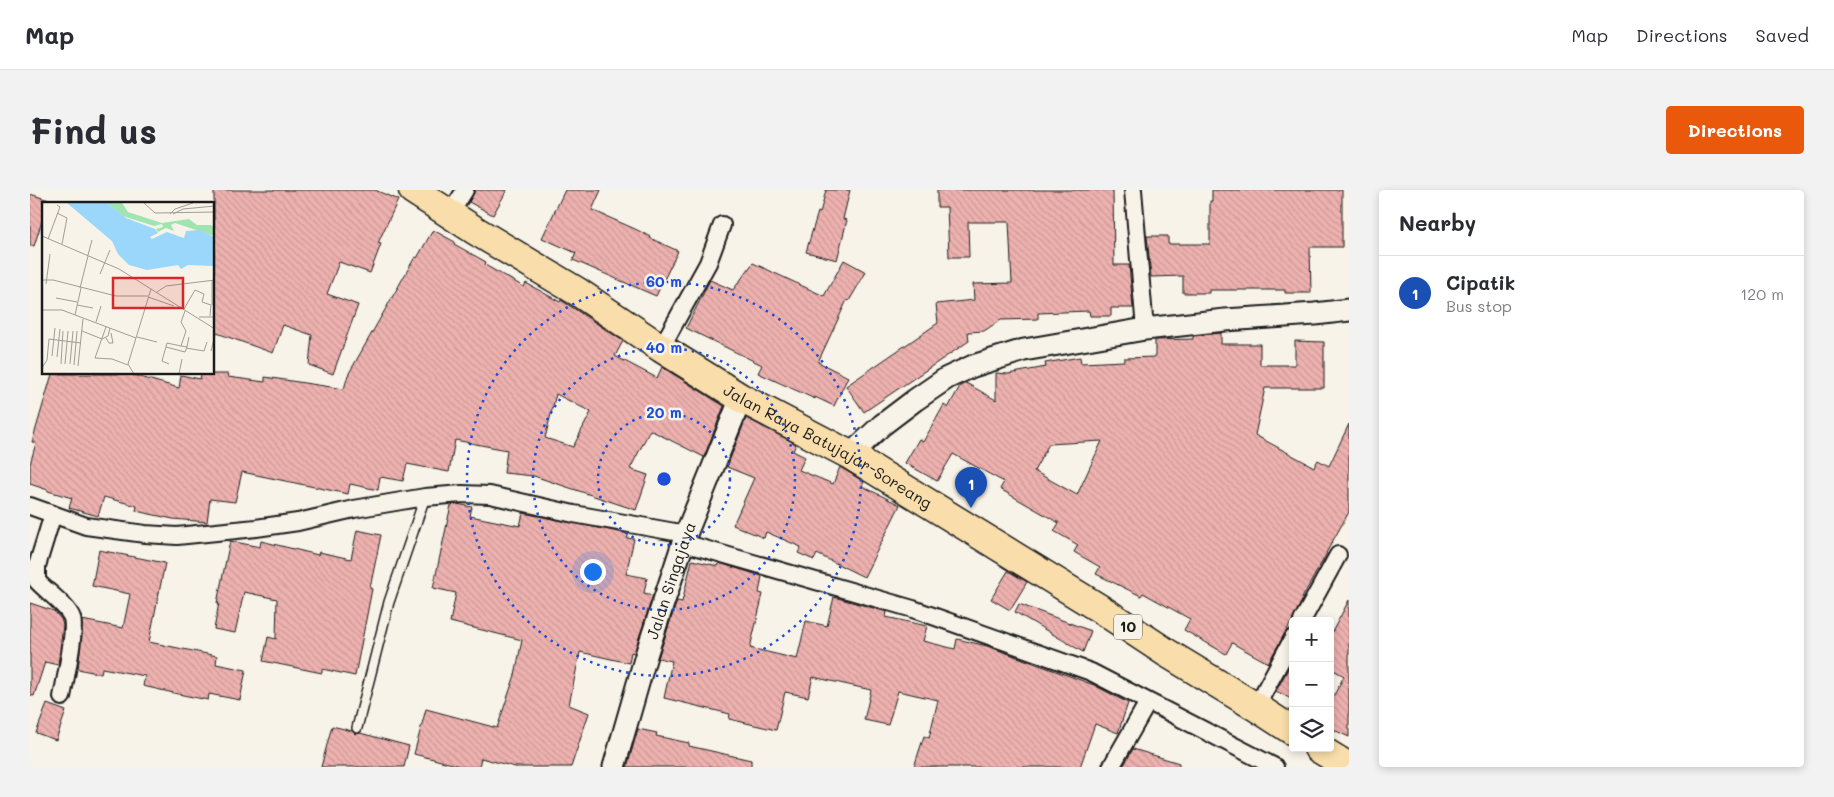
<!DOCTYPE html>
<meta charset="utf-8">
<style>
:root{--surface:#fff;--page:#f2f2f3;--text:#2b2b33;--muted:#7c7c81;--line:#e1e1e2;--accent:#ea580c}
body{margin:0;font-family:Mali,sans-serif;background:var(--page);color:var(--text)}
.controls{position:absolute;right:15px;bottom:15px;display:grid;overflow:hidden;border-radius:5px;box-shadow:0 2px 8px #0003}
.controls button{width:45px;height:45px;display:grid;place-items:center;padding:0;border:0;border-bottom:1px solid var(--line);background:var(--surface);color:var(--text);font:25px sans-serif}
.you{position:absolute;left:562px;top:381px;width:18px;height:18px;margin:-12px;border:4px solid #fff;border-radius:50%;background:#1a73e8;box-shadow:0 0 0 8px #1a73e833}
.badge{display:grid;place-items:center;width:32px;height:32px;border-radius:50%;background:var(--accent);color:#fff;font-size:16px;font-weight:700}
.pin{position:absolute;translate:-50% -41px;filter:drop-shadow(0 1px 2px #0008)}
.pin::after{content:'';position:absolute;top:26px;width:18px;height:15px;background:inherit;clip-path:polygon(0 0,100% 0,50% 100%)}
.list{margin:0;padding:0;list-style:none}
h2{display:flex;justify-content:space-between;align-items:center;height:65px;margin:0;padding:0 20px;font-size:21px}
h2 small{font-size:16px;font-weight:400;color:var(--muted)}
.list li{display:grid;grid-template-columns:32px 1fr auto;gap:15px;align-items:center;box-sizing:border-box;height:75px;padding:0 20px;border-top:1px solid var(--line)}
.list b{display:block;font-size:19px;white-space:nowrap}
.list p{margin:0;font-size:16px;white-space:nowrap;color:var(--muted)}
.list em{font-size:16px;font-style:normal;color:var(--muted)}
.icon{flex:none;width:28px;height:28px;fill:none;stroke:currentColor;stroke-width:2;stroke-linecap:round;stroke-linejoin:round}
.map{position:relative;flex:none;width:1319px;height:577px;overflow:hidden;border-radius:5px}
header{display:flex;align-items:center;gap:30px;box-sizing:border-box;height:70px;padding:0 25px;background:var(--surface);border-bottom:1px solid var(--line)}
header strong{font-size:24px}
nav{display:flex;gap:28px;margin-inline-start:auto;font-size:18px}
.intro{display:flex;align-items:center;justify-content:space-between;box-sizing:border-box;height:120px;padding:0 30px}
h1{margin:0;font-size:35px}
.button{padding:12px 22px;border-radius:5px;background:var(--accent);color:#fff;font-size:18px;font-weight:700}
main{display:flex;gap:30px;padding:0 30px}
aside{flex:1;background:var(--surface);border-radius:5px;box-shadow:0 2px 8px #0003}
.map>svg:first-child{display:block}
.building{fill:url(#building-back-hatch);stroke:#1c1c1c;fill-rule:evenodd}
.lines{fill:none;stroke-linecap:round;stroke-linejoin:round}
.service-casing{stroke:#1c1c1c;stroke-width:12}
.minor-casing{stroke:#1c1c1c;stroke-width:20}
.tertiary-casing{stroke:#1c1c1c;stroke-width:25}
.trunk-casing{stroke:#1c1c1c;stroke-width:31}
.service{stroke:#f7f3e8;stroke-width:9}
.minor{stroke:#f7f3e8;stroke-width:16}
.tertiary{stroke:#f7f3e8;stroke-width:21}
.trunk{stroke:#f9deab;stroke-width:28}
.ring{fill:none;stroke:#1d4ed8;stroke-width:2.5;stroke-dasharray:2.5 5}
.labels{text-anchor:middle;stroke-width:5;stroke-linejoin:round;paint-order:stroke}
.shield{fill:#f7f3e8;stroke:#5e5c59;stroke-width:1}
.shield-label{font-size:15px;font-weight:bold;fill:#1c1c1c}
.street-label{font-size:16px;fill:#1c1c1c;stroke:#f7f3e8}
.inset-road{fill:none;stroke:#9f9d96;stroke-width:1}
.view{fill:#d62828;fill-opacity:0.15;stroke:#d62828;stroke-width:2.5}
.inset-edge{fill:none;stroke:#1c1c1c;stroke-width:2.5}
.centre{fill:#1d4ed8;stroke:#f7f3e8;stroke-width:2.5}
.ring-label{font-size:15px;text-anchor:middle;font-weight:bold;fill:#1d4ed8;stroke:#f7f3e8;stroke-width:5;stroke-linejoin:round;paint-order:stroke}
</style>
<header>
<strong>Map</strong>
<nav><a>Map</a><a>Directions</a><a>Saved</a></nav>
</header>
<div class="intro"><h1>Find us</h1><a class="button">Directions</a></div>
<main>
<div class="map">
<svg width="1319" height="577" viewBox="0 0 1319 577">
<defs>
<pattern id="building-back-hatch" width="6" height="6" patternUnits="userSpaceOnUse" patternTransform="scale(1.25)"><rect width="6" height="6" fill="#edb1af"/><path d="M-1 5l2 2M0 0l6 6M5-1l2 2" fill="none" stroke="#cb9896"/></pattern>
</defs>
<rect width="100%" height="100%" fill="#f7f3e8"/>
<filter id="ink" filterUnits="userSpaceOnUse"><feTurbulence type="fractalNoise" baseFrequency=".02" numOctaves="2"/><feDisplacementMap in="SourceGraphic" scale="10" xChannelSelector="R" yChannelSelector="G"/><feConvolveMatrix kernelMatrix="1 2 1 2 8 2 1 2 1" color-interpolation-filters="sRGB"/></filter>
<g filter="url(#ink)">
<g class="building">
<path d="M 184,0 L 345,0 L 368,10 L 348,53 L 351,54 L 340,83 L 309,72 L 297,104 L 328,115 L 303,184 L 279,175 L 282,145 L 253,135 L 243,163 L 184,142 Z"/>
<path d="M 445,0 L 477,0 L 463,25 L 439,12 Z"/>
<path d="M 535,0 L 571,0 L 562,20 L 605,39 L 621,47 L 620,48 L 648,61 L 626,106 L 543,70 L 546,63 L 512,48 Z"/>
<path d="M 796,0 L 820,0 L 813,29 L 817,30 L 807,70 L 776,62 L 788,22 L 790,23 Z"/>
<path d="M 907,0 L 1083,0 L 1084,75 L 1099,75 L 1103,118 L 1081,118 L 1081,126 L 1060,126 L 1059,121 L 1008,123 L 1008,129 L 971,130 L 954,141 L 938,142 L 939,151 L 834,222 L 816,196 L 908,133 L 906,114 L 944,110 L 943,94 L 982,93 L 979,32 L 938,32 L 939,67 L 919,67 L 917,17 L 907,17 Z"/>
<path d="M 1182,0 L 1312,0 L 1312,57 L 1280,57 L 1281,103 L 1255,103 L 1255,100 L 1179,100 L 1179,103 L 1153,103 L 1153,86 L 1121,87 L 1117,46 L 1138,46 L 1138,54 L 1180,54 L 1180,11 L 1182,11 Z"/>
<path d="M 0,4 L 19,10 L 17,14 L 14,14 L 14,25 L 4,56 L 0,56 Z"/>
<path d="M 403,40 L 425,52 L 424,54 L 456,72 L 455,75 L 494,97 L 496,93 L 530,112 L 531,110 L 593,151 L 585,166 L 627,188 L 632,177 L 694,216 L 674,267 L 620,240 L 600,279 L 618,285 L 606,320 L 504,286 L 474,283 L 477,260 L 425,250 L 419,282 L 377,274 L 373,291 L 350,287 L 348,300 L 320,294 L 318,304 L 212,282 L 205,312 L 180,309 L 177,332 L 143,329 L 106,321 L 107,316 L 74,307 L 68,326 L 39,318 L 42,308 L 18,301 L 18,300 L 0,294 L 0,274 L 6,253 L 2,252 L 22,184 L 100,184 L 149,198 L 151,185 L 170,189 L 171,184 L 199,184 L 198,187 L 235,192 L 235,187 L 314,199 L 318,185 L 385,67 L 387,68 ZM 526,204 L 561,222 L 543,257 L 515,248 Z"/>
<path d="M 814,70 L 836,82 L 819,111 L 817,110 L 788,172 L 818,187 L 804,216 L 785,207 L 785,209 L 728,183 L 732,175 L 656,138 L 680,90 L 703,100 L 723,73 L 794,106 Z"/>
<path d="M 1191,143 L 1191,154 L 1230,154 L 1230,175 L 1265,175 L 1265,151 L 1294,152 L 1294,198 L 1235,198 L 1225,245 L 1284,277 L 1288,270 L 1299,276 L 1319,234 L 1319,322 L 1296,363 L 1297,363 L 1272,408 L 1273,409 L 1262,431 L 1238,473 L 1202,453 L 1196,464 L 1154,440 L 1160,429 L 1113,403 L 1111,406 L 1066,384 L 1070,377 L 1044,362 L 1048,355 L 1024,341 L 1029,333 L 970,299 L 974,292 L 923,264 L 907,291 L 875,273 L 889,249 L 893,252 L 914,215 L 918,218 L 930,196 L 936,193 L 966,210 L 966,183 L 978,184 L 1016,177 L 1015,173 L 1050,167 L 1051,173 L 1094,171 L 1094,168 L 1125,167 L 1125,150 L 1163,149 L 1163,146 ZM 1072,251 L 1047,305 L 1004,281 L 1019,254 Z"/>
<path d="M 716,228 L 766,254 L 763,261 L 775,267 L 769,280 L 803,294 L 810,277 L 834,292 L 832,296 L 870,315 L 834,387 L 787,364 L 784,370 L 768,363 L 771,357 L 736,342 L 734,348 L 703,335 L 724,288 L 697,277 Z"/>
<path d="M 427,314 L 442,317 L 440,326 L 490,336 L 493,323 L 599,344 L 597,348 L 604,349 L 596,384 L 617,388 L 614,403 L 623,405 L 604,463 L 601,462 L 599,473 L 550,462 L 539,515 L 559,523 L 541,577 L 485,577 L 451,568 L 449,577 L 434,577 L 384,564 L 396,519 L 467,538 L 485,485 L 492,450 L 420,432 L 426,403 L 403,398 L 421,315 Z"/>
<path d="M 327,340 L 351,345 L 340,398 L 342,399 L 325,486 L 292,479 L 292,483 L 233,471 L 238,447 L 246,449 L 247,409 L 214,402 L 205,443 L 184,439 L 189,413 L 187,413 L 200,351 L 230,357 L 231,351 L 288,365 L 289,362 L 321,369 Z"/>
<path d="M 69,360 L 135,373 L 119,452 L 187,466 L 186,474 L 216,480 L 210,510 L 179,504 L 178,510 L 148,504 L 113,496 L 115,486 L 72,478 L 71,484 L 48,479 L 52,445 L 52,430 L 93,438 L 100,404 L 62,396 Z"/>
<path d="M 662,370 L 688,376 L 689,373 L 732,386 L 729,403 L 733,404 L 720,458 L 767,469 L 776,431 L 797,436 L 804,407 L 857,422 L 856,427 L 897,436 L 893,451 L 925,459 L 927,449 L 957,456 L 1064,495 L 1098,513 L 1088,543 L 1065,534 L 1050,577 L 884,577 L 894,546 L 899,548 L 908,510 L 868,501 L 858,535 L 834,530 L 841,500 L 783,487 L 778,507 L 755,502 L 746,540 L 699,529 L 700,524 L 634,508 L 642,471 L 628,468 L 647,411 L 652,412 Z"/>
<path d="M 978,381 L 997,392 L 980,420 L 961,409 Z"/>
<path d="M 1319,410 L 1319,547 L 1300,538 L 1300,513 L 1314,486 L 1300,478 L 1300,446 Z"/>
<path d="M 0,413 L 24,421 L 31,429 L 33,435 L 28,475 L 15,472 L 4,506 L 0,505 Z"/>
<path d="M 989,414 L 1061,441 L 1053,462 L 985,422 Z"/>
<path d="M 1263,470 L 1263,510 L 1246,501 Z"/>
<path d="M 17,514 L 36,521 L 26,550 L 6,543 Z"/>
<path d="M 302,536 L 322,541 L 325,544 L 330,543 L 379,556 L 374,577 L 291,577 Z"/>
<path d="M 608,539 L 627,543 L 626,546 L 659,553 L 659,556 L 721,570 L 721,577 L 597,577 Z"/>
<path d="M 1103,559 L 1149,573 L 1149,577 L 1093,577 Z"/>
</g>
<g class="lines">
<g class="service-casing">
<path id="service" d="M 327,538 L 359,412 L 395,307"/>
</g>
<g class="minor-casing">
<g id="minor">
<path d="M 1103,0 L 1115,139"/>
<path d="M 420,24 L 435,0"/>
<path d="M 631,158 L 678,73 L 692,35"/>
<path d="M 0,316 L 56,336 L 115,344 L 147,346 L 226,338 L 268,332 L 324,319 L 395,307 L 432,304 L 460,305 L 544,324 L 656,344"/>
<path d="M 23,324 L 7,376 L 7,391 C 16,401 38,416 42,428 C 46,441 35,491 32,507"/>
<path d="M 654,353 L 883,419 L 1061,482 L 1245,577"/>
<path d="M 1272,431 L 1308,365"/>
<path d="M 1226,517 L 1263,448"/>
<path d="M 1081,577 L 1118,512"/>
</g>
</g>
<g class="tertiary-casing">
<g id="tertiary">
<path d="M 820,265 L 852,235 L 885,210 L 917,188 L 943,176 L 994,160 L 1115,139 L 1195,130 L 1285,124 L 1319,120"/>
<path id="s1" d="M 584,577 L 617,462 L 656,344 L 711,208"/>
</g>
</g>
<g class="trunk-casing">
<g id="trunk">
<path id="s2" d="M 383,0 L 446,41 L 548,102 L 631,158 L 711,208 L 820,265 L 1072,420 L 1137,463 L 1226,517 L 1263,541"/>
<path d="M 1288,558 L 1319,577"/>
</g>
</g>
<use href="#service" class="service"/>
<use href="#minor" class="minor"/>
<use href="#tertiary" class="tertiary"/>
<use href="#trunk" class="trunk"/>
</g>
</g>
<g class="ring">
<circle cx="634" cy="289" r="66"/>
<circle cx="634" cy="289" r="131"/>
<circle cx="634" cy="289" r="197"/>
</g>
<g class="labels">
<rect class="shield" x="1084" y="424.5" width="28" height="25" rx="4"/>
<g class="shield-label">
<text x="1098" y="442">10</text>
</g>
<g class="street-label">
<text dy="6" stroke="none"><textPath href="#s2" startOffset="488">Jalan Raya Batujajar-Soreang</textPath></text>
<text dy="6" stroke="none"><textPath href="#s1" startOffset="195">Jalan Singajaya</textPath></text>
</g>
</g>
<g transform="translate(12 12)">
<rect width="172" height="172" fill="#f7f3e8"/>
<path d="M 65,1 L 80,1 L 86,10 L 120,21 L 147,17 L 155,23 L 169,23 L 172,25 L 172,34 L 133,21 L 129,23 L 132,29 L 124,26 L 116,30 L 114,27 L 121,25 L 120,22 L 112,24 L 81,14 Z" fill="#a0e5b0"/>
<path d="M 25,1 L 65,1 L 84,16 L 113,27 L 116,31 L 108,35 L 110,37 L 125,30 L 142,36 L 144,29 L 158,28 L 172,35 L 172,64 L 146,63 L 139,67 L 136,63 L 105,68 L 87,63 L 76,52 L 70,39 Z" fill="#9bd6fb"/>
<path class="inset-road" d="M 102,1 L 113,11 L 173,10M 15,11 L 25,16 L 20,42M 128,12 L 133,7 L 151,1M 131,12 L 141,7 L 173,4M 0,34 L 77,67 L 173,127M 6,37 L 18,5 L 15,3M 46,53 L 50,38M 58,72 L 68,48M 0,78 L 11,78 L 74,94 L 106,94M 4,82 L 8,52M 38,86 L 46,54M 115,90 L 124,84 L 173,78M 106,95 L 132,104M 14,96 L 35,100M 35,103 L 51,106M 170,103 L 170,78M 142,107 L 153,88 L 162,92 L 160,100 L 169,103 L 168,114M 0,108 L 20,108 L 94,136M 33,113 L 39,86M 157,115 L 173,115M 54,120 L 59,104M 64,125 L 53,156 L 70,157 L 86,163M 40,129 L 60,137 L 66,134 L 68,126M 95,135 L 115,140M 64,136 L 67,141 L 71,141 L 69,131M 139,144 L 145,145 L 147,135M 124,145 L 143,150 L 145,145M 144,146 L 162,149 L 165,140M 169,149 L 173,133M 10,154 L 13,126M 15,155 L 18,127M 19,162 L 21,129M 23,162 L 26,129M 28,162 L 31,129M 127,162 L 120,159 L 125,141 L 139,144 L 144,129 L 139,120 L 143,109M 32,163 L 35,129M 36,164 L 41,117M 0,166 L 5,158 L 7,137 L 39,141M 92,172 L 86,162 L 109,87M 137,172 L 140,157"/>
<path class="view" d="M 71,76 L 141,76 L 141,106 L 71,106 Z"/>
<rect width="172" height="172" class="inset-edge"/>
</g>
<circle cx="634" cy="289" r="8" class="centre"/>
<g class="ring-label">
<text x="634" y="97">60 m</text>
<text x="634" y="163">40 m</text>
<text x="634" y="228">20 m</text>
</g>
</svg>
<div class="controls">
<button>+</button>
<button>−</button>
<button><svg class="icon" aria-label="layers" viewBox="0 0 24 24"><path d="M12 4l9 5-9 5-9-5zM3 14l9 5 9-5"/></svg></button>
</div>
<div class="you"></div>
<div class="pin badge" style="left:941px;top:318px;background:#1a4fb4">1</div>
</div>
<aside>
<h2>Nearby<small></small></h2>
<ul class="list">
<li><span class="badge" style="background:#1a4fb4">1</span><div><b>Cipatik</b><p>Bus stop</p></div><em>120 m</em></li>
</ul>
</aside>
</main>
